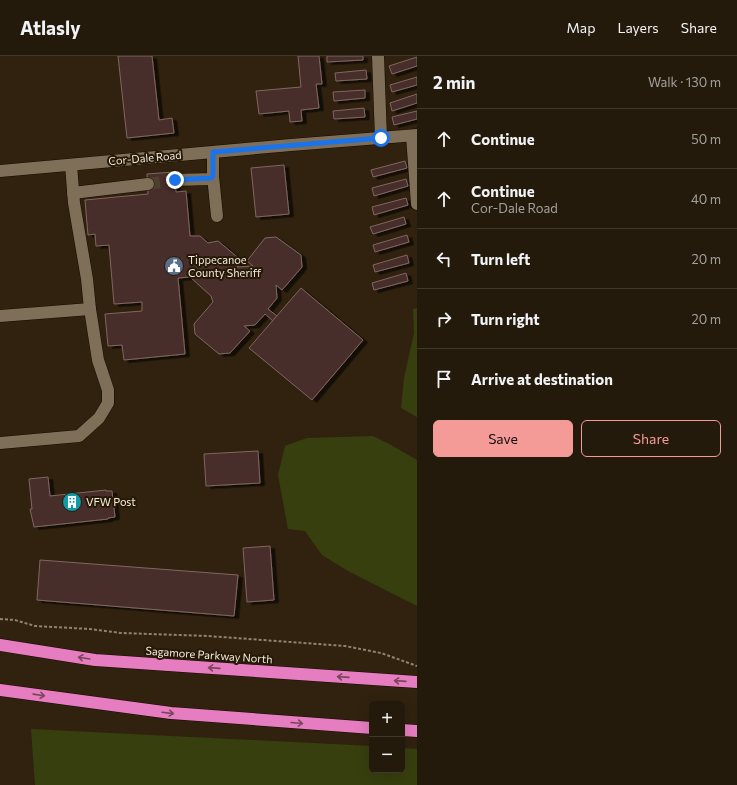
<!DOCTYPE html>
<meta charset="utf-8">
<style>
:root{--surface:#241a0b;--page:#2c2314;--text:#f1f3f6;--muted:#a3a19d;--line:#41382c;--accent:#f59b97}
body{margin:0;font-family:Commissioner,sans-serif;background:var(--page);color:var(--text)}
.controls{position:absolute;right:12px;bottom:12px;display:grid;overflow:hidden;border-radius:6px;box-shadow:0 4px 16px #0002}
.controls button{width:36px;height:36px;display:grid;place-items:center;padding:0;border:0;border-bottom:1px solid var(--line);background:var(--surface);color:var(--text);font:20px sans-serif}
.stop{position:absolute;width:12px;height:12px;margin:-9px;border:3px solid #1a73e8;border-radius:50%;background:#fff}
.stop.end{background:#1a73e8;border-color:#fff;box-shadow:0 1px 4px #0008}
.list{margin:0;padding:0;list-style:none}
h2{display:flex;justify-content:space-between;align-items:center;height:52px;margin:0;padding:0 16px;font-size:17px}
h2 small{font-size:13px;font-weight:400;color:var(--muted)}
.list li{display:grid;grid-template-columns:26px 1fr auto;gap:12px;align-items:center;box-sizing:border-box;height:60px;padding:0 16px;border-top:1px solid var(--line)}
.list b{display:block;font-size:15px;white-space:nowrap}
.list p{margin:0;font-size:13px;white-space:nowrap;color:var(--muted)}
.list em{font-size:13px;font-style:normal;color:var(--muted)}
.actions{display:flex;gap:8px;padding:12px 16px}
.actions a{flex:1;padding:9px 0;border:1px solid var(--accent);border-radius:6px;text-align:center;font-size:14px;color:var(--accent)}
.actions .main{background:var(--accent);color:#111}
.icon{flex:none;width:22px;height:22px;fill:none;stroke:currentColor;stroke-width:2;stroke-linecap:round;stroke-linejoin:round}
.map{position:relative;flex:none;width:417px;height:729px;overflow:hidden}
header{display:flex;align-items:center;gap:24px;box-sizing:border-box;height:56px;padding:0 20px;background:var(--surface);border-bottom:1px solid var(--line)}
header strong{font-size:19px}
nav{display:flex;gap:22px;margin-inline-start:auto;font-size:14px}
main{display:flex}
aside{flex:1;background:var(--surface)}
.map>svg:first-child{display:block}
.green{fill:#373f0f}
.building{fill:#462d29;stroke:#826661;filter:url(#shadow)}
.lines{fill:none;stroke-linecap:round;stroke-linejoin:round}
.minor-tunnel{stroke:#4d402e;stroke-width:12;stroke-dasharray:12 6;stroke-linecap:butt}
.minor-casing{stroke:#180b00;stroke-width:13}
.highway-casing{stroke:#180b00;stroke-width:13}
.path{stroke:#8f8373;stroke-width:2;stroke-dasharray:3 2;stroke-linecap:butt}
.minor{stroke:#7f6f59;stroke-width:12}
.highway{stroke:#e67dc1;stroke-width:12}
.oneway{stroke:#7c465a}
.route{stroke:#1a73e8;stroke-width:5}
.labels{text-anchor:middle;stroke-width:4;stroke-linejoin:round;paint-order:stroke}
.street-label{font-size:11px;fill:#f4ebdf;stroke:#261906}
.poi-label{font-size:11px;fill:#f4ebdf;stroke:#261906;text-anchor:start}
</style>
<header>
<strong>Atlasly</strong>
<nav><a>Map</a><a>Layers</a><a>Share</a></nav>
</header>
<main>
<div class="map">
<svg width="417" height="729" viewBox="0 0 417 729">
<defs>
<filter id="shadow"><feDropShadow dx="4.5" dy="2.5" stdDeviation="0" flood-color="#0009"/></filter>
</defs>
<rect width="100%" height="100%" fill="#30220f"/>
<g class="green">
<path d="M 417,252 L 417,361 L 401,352 L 404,322 L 414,277 L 413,253 Z"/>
<path d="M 373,380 L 391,389 L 417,404 L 417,550 L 348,515 L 322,499 L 305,475 L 288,473 L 278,419 L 285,390 L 307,382 Z"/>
<path d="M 31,673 L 372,690 L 372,714 L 402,714 L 402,692 L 417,693 L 417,729 L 35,729 Z"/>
</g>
<g class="building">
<path d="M 118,0 L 152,0 L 159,64 L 172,62 L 174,77 L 127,82 Z"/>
<path d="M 298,0 L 319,0 L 322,28 L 316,28 L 319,52 L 301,54 L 302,65 L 290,66 L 289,55 L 259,58 L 256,35 L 301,31 Z"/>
<path d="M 327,0 L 363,0 L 363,4 L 327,6 Z"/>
<path d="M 417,1 L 417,10 L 392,18 L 389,10 Z"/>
<path d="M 366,14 L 367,23 L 336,25 L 335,17 Z"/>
<path d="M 417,21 L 417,29 L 392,36 L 390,29 Z"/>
<path d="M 365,34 L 365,42 L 334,45 L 333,36 Z"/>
<path d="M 417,38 L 417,47 L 392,55 L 390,47 Z"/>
<path d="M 364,52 L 365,61 L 334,63 L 333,55 Z"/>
<path d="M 417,55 L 417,63 L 394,69 L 392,61 Z"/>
<path d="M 405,105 L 407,112 L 373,121 L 371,114 Z"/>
<path d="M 284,109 L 289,158 L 256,161 L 251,112 Z"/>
<path d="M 174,116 L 176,136 L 186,135 L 190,180 L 200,180 L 208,187 L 218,185 L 242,205 L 237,211 L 253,210 L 247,205 L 265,182 L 276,181 L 301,199 L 302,211 L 282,234 L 276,229 L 277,242 L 268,253 L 277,260 L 273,265 L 265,258 L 255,269 L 244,270 L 250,275 L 230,297 L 219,298 L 195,278 L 194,268 L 213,246 L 211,240 L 190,221 L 178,222 L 185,298 L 124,304 L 122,289 L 108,290 L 105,258 L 142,255 L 142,246 L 114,248 L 109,189 L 96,190 L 95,178 L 88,179 L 85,144 L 148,138 L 147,118 Z"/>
<path d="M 406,123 L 408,130 L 374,140 L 372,132 Z"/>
<path d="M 406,142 L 408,149 L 374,159 L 372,151 Z"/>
<path d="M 404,161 L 406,168 L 373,178 L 370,171 Z"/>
<path d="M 407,179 L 409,186 L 375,196 L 373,189 Z"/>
<path d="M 407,199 L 409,207 L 375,216 L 373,209 Z"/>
<path d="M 406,217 L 408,225 L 374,234 L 372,227 Z"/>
<path d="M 301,232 L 363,284 L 312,344 L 249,292 Z"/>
<path d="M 258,395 L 260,427 L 206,430 L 204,398 Z"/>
<path d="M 48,421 L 50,440 L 106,434 L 106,435 L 112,435 L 115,461 L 108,462 L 108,463 L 34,471 L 30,453 L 32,453 L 29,423 Z"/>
<path d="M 270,490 L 274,544 L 247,546 L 243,492 Z"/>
<path d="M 40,504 L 238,519 L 234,560 L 37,544 Z"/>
</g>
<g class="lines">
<path class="minor-tunnel" d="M 148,128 L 175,124"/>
<g class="minor-casing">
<g id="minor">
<path d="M 378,0 L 381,82"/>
<path d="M 412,80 L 417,148"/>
<path d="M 0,115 L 291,89 L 417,79"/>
<path d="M 213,120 L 217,160"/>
<path d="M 175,124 L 211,123 L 213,120 L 213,96"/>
<path d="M 73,137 L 148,128"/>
<path d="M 0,260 L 90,253"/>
<path d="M 0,387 L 79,380 L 99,362 L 108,347 L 108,334 L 98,304 L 90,253 L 87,223 L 74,147 L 71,109"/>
</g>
</g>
<g class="highway-casing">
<g id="highway">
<path d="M 0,589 L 95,604 L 417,626"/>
<path d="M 0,634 L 171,657 L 372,672"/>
<path d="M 402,674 L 417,675"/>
</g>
</g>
<path class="path" d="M 0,563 L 15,564 L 35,570 L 90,573 L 121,577 L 208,580 L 345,590 L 381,597 L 417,610"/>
<use href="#minor" class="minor"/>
<use href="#highway" class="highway"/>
</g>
<defs><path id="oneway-shaft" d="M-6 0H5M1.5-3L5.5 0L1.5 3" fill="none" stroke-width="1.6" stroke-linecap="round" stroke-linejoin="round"/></defs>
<g class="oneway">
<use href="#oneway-shaft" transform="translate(84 602) rotate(-171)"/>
<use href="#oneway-shaft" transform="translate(214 612) rotate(-176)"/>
<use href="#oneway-shaft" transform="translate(343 621) rotate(-176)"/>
<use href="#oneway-shaft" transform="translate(400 625) rotate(-176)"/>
<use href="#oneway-shaft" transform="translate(39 639) rotate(8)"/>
<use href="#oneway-shaft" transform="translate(168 657) rotate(7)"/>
<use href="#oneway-shaft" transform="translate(297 667) rotate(5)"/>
</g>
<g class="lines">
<path class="route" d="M 175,124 L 211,122 L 213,120 L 213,96 L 381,82"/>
</g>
<defs>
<g id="civic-disc" transform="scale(1)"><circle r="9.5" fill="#5c6f8a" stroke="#261906"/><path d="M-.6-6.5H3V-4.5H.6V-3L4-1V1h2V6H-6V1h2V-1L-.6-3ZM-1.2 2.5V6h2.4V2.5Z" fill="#fff"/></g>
<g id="building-disc" transform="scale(1)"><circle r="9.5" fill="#0f9aa8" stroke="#261906"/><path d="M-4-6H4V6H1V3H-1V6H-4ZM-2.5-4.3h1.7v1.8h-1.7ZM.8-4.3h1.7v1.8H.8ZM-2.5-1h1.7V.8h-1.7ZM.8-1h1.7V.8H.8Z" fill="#fff"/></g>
</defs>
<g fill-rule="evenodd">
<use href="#civic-disc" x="174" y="210"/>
<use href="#building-disc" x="72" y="446"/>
</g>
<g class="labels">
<g class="street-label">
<text transform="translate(145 102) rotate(-5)" y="4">Cor-Dale Road</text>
<text transform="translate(209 599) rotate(4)" y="4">Sagamore Parkway North</text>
</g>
<g class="poi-label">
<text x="188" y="208">Tippecanoe<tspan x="188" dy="13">County Sheriff</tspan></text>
<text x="86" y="450">VFW Post</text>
</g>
</g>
</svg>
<div class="controls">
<button>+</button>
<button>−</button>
</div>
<div class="stop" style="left:381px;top:82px"></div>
<div class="stop end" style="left:175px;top:124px"></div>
</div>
<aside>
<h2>2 min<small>Walk · 130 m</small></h2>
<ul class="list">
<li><svg class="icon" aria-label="ahead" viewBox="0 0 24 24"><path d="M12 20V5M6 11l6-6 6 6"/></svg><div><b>Continue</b></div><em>50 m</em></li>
<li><svg class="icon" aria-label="ahead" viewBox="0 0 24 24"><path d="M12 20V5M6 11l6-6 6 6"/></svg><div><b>Continue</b><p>Cor-Dale Road</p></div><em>40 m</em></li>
<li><svg class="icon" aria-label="left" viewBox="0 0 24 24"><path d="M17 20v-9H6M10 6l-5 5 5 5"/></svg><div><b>Turn left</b></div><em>20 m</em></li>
<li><svg class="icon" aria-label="right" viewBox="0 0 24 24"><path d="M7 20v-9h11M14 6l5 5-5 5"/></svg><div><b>Turn right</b></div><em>20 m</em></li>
<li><svg class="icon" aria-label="arrive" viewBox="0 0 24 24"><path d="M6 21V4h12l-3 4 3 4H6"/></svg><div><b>Arrive at destination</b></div></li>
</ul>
<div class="actions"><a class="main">Save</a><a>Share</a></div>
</aside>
</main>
